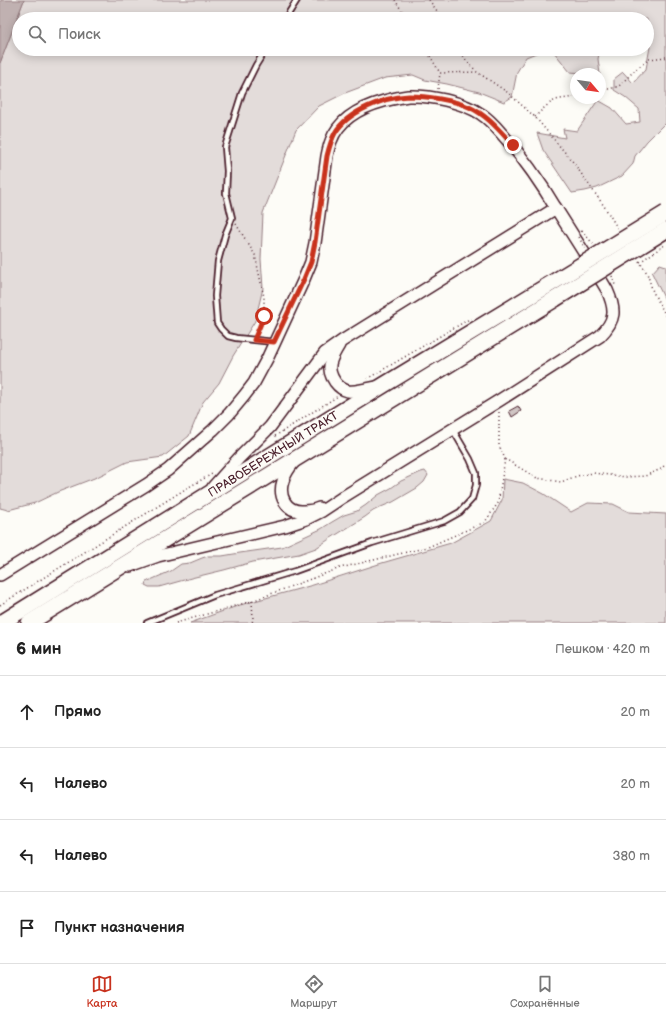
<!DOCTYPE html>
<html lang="ru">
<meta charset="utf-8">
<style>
:root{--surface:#fff;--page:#f6f6f6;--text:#222;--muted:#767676;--line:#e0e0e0;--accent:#c8321e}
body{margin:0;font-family:"Balsamiq Sans",sans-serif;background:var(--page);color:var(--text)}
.compass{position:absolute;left:570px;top:68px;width:36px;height:36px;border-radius:50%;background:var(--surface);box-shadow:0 2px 10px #0003;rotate:119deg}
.stop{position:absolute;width:12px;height:12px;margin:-9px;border:3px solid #c8321e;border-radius:50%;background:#fff}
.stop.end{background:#c8321e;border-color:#fff;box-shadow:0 1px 4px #0008}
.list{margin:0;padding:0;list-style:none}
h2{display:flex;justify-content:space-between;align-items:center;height:52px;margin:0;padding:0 16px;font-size:17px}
h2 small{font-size:13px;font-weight:400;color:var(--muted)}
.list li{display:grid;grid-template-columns:26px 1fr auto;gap:12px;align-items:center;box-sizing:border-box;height:72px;padding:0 16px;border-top:1px solid var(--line)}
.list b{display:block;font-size:15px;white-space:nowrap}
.list em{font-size:13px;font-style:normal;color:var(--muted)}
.icon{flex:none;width:22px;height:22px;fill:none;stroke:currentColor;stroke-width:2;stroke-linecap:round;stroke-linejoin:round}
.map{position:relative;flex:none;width:666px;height:623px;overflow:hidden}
.search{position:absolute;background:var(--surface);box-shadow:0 2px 10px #0003;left:12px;right:12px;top:12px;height:44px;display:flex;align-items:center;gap:10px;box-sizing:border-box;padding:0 14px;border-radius:22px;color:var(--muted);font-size:15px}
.sheet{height:340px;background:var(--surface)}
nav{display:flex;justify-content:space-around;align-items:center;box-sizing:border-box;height:56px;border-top:1px solid var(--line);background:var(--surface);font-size:11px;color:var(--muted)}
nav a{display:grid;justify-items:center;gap:2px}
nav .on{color:var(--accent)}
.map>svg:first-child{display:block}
.green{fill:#e3dcda;stroke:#967e82}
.water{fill:#c0b1b1;stroke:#91777b}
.building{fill:#d0c5c4;stroke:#4a1f2b}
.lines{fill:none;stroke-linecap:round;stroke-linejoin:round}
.service-casing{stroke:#4a1f2b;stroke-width:8}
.tertiary-casing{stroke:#4a1f2b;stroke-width:14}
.trunk-casing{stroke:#4a1f2b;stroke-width:18}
.path{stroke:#4a1f2b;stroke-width:1.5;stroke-dasharray:1 3;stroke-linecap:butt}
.service{stroke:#fdfcf7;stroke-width:4.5}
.tertiary{stroke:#fdfcf7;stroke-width:11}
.trunk{stroke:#fdfcf7;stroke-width:15}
.trunk-bridge-casing{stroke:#4a1f2b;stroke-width:18;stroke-linecap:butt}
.path-bridge{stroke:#4a1f2b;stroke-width:1.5;stroke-dasharray:1 3;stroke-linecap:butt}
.trunk-bridge{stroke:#fdfcf7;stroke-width:15}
.route{stroke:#c8321e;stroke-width:5}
.labels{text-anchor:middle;stroke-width:3;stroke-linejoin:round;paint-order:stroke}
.street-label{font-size:12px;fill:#4a1f2b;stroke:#fdfcf7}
</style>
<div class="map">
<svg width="666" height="623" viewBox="0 0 666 623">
<rect width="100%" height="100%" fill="#fdfcf7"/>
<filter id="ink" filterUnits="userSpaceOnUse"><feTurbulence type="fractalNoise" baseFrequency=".025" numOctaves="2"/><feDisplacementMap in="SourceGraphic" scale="8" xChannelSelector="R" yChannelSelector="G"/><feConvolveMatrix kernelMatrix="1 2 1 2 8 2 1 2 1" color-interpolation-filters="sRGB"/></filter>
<g filter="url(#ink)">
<g class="green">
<path d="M 24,0 L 666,0 L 666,124 L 663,125 L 647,141 L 635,156 L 633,164 L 622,176 L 597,188 L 585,191 L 572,193 L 543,150 L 537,133 L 565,138 L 563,129 L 577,131 L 598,100 L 612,108 L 626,124 L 640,122 L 639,109 L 625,97 L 614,90 L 614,79 L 623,72 L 633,83 L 646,69 L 650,47 L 647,43 L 647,19 L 626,19 L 624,18 L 621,19 L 19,19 L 19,49 L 546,49 L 526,57 L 517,72 L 512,97 L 504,102 L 479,92 L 447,84 L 425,80 L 413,75 L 385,78 L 345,93 L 319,106 L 296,130 L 263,213 L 261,259 L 263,288 L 255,321 L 233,356 L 219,383 L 203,402 L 189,436 L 163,457 L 127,462 L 97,477 L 58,492 L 35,503 L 8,510 L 0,508 L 0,63 Z"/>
<path d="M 547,49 L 600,49 L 598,59 L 600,74 L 582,74 L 581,73 L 570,72 L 554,52 Z"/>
<path d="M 660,264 L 666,266 L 666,302 L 652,273 Z"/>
<path d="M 425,471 L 428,475 L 424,482 L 417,488 L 393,502 L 381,507 L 373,511 L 365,517 L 331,538 L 316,548 L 299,554 L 253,562 L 224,570 L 191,578 L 159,587 L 149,587 L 145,585 L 146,582 L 171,571 L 181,564 L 190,563 L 202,558 L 208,556 L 222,556 L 240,553 L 282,547 L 321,529 L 332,522 L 344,515 L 357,511 L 366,505 L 378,495 L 391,488 L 401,481 L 421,472 Z"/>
<path d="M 503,479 L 523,483 L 544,494 L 571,512 L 588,503 L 613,504 L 629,512 L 666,514 L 666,623 L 190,623 L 240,605 L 313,585 L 382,563 L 451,543 L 491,521 L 502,500 Z"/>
</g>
<path class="water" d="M 1,0 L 24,0 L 0,63 L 0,2 Z"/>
<path class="building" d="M 518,406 L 521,411 L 512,417 L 509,411 Z"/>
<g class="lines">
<g class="service-casing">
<g id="service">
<path d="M 285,19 L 297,0"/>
<path d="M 266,49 L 256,65 L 242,93 L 225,147 L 227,171 L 226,193 L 232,218 L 225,235 L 218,261 L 215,296 L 217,323 L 221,329 L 228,336 L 236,338 L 274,342"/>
<path d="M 147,623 L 215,595 L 295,571 L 372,543 L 444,521 L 460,512 L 472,499 L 476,485 L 476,473 L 470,459 L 453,430"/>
</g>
</g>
<g class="tertiary-casing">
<g id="tertiary">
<path d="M 339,345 C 331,358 325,368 335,382 C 338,386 343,390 348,391 C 356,392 367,389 376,387"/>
<path d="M 294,462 C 289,468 285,474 283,481 C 278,496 286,512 303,511 C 309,511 313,511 319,508"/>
<path d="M 213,487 L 239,458 L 270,427 L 325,353 L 342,341 L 556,208"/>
<path d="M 0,575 L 146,485 L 168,470 L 213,430 L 229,414 L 244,396 L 254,383 L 268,357 L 304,279 L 311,262 L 315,243 L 327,156 C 328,151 329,146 331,141 C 339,119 362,107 384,101 C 392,99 400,97 408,96 C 429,95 463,102 481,114 C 489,119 496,127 502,134 C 524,158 541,183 557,210 C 574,237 591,263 607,290 C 616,310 616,320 600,336 L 500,400 L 343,497 L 322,511 L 306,519 L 285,526 L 158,556 L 130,566"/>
</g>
</g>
<g class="trunk-casing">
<g id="trunk">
<path d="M 1,623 L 384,385 L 547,286"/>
<path d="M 29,623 L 555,299"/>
</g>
</g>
<g class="path">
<path d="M 395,0 L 407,19"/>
<path d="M 429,0 L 443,19"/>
<path d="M 426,49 L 440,73 L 477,72 L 507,92 L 535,117 L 573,162 L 604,206 L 618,229"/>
<path d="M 459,49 L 466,60 L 476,71"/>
<path d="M 600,88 L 609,89 L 619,86 L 635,70 L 649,59 L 666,57"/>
<path d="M 438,89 L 440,73"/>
<path d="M 535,117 C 541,111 548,103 556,100 C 563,98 570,99 576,95"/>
<path d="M 236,224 L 255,255 L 264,297 L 264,316 L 256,334"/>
<path d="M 582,231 L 594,245"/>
<path d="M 639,261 L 647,273 L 653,292 L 666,316"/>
<path d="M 640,262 L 666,244"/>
<path d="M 612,276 L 615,285"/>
<path d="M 367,379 L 471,318"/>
<path d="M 499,412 L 499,445 L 505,459 L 537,478 L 561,482 L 577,476 L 593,473 L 626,477 L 645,476 L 661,469 L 666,464"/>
<path d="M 275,436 L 338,396"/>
<path d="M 252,601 L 253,619 L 252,623"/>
<path d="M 0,605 L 187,488 L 212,474"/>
<path d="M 176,623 L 252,601 L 340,568 L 428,547 L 485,522 L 498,503 L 505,459"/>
</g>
<use href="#service" class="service"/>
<use href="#tertiary" class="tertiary"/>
<use href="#trunk" class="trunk"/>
<g class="trunk-bridge-casing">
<g id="trunk-bridge">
<path d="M 547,286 L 666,213"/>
<path d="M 555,299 L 666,230"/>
</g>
</g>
<path class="path-bridge" d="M 582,231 L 578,235 L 585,249"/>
<use href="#trunk-bridge" class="trunk-bridge"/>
</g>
</g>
<g class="lines" filter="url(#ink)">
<path class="route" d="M 264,316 L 254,340 L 274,342 L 304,279 L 311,262 L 315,242 L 327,156 C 329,148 331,140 335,133 C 348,111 385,97 409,96 C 426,96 454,100 469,107 C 487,115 500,131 513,145"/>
</g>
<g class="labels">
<g class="street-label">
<text transform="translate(273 454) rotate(-32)" y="4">ПРАВОБЕРЕЖНЫЙ ТРАКТ</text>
</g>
</g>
</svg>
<svg class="compass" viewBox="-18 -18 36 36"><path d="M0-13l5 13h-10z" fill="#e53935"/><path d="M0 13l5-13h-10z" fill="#767676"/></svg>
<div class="stop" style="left:264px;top:316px"></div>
<div class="stop end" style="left:513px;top:145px"></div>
<div class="search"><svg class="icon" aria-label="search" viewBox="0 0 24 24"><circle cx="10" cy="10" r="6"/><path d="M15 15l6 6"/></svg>Поиск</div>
</div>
<section class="sheet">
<h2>6 мин<small>Пешком · 420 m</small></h2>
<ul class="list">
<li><svg class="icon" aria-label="ahead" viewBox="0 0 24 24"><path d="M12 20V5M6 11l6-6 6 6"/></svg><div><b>Прямо</b></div><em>20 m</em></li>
<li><svg class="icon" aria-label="left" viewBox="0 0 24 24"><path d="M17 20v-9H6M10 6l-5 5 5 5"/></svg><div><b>Налево</b></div><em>20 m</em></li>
<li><svg class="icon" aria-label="left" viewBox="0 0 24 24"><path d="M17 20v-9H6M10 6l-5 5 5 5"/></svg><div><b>Налево</b></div><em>380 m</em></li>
<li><svg class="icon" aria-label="arrive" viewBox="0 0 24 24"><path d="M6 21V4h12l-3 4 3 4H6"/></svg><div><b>Пункт назначения</b></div></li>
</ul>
</section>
<nav>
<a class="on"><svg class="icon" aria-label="map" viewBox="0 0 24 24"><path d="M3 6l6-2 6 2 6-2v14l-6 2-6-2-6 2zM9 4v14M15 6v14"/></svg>Карта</a>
<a><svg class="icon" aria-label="directions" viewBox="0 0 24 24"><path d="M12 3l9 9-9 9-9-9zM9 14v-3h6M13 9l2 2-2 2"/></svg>Маршрут</a>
<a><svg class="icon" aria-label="saved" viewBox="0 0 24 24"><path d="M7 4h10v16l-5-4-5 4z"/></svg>Сохранённые</a>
</nav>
